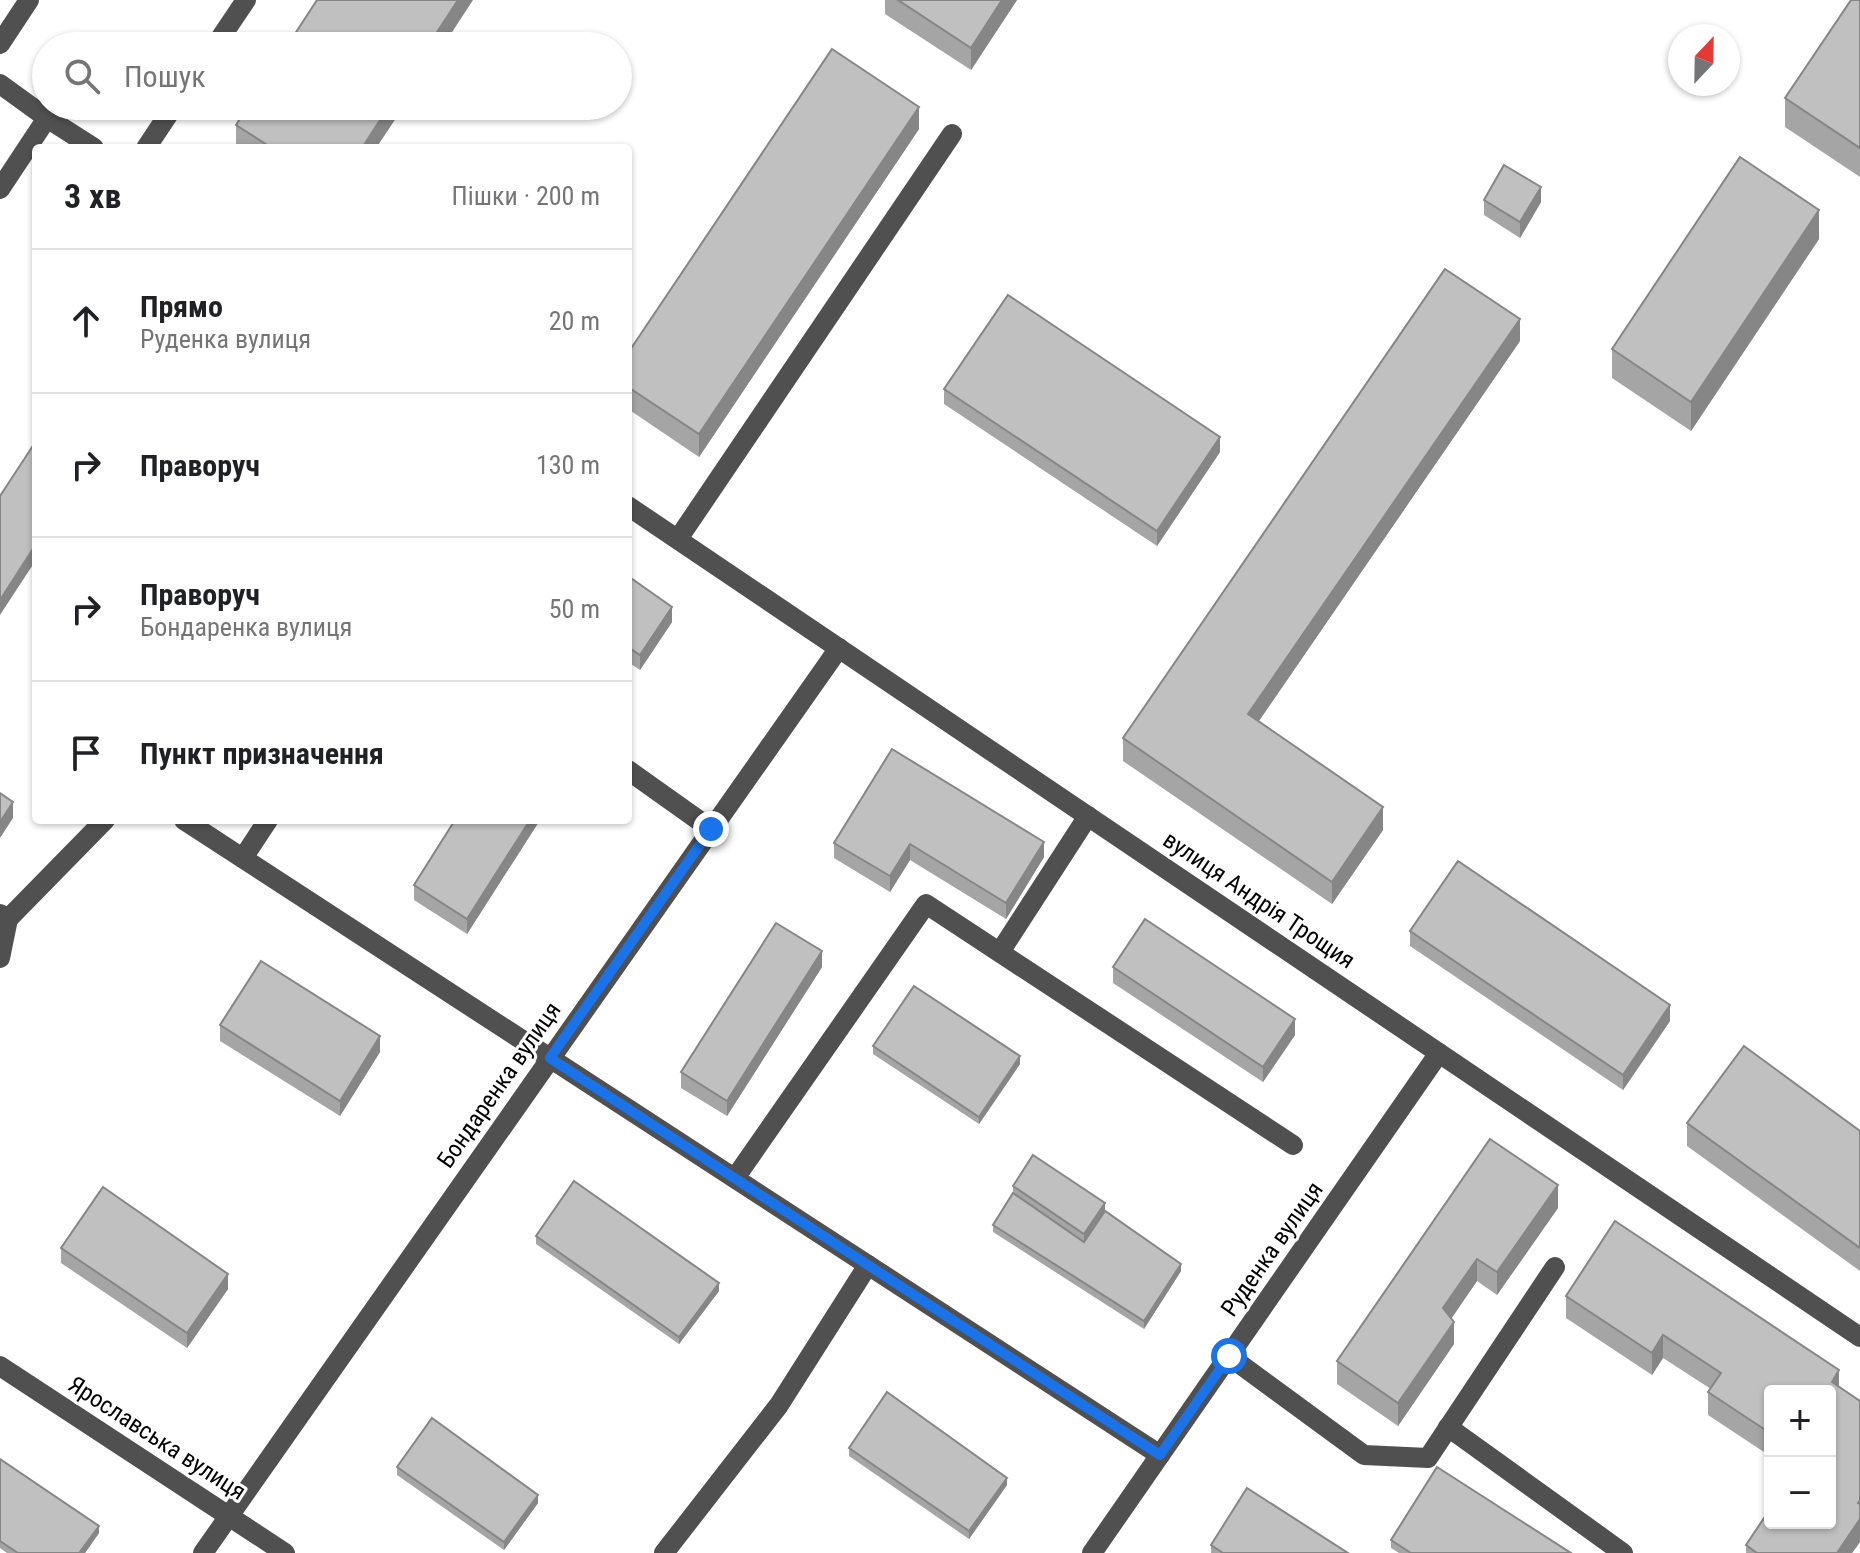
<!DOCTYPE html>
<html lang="uk">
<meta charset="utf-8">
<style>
:root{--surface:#fff;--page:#f6f6f6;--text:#202124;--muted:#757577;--line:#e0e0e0}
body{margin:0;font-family:"Roboto Condensed",sans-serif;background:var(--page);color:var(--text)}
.controls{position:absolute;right:24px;bottom:24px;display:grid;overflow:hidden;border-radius:8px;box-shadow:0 2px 6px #0004}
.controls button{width:72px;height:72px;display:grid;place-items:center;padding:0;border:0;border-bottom:2px solid var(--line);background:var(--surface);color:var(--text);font:40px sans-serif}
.compass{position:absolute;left:1668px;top:24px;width:72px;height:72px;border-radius:50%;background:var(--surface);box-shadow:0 2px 6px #0004;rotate:22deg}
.stop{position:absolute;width:24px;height:24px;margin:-18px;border:6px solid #1a73e8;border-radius:50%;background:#fff}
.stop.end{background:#1a73e8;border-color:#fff;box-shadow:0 2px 8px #0008}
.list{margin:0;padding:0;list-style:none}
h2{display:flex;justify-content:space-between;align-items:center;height:104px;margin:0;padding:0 32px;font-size:34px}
h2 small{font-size:26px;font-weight:400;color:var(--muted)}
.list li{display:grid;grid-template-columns:52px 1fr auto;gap:24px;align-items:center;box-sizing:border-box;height:144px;padding:0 32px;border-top:2px solid var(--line)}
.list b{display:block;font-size:30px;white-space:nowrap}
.list p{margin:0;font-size:26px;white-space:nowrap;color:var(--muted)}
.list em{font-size:26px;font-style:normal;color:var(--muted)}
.icon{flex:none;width:44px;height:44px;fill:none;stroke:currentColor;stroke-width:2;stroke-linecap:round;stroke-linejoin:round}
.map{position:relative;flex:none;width:1860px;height:1553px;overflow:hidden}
.search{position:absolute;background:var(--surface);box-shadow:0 2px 6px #0004;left:32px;top:32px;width:600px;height:88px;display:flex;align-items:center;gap:20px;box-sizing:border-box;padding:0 28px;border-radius:44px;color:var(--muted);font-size:30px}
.panel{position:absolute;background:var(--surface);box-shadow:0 2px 6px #0004;left:32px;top:144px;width:600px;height:680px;border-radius:8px}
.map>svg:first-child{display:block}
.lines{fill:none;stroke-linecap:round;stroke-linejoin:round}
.minor{stroke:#505050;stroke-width:20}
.wall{fill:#a5a5a5}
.shaded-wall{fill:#868686}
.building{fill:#c0c0c0;stroke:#868686;stroke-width:2}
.route{stroke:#1a73e8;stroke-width:10}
.labels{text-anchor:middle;stroke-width:6;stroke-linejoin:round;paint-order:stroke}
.street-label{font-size:24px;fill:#000;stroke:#fff}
</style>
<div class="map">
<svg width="1860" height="1553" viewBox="0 0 1860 1553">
<rect width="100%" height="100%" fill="#fff"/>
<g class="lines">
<g class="minor">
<path d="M 0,44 L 29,0"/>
<path d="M 215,46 L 246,0"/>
<path d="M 0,84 L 47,118 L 94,148"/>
<path d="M 146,148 L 174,106"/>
<path d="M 0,189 L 47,118"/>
<path d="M 628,506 L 1860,1337"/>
<path d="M 678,539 L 952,134"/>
<path d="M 628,770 L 711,829"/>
<path d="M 184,820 L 1160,1455"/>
<path d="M 243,858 L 268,820"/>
<path d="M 0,914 L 8,919 L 0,958"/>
<path d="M 8,919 L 105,820"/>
<path d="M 1000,952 L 1088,816"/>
<path d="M 735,1178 L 926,904 L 1293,1145"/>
<path d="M 1229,1356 L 1364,1455 L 1428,1458 L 1555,1267"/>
<path d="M 0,1366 L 285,1553"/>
<path d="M 1448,1427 L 1623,1553"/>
<path d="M 203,1553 L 839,648"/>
<path d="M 664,1553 L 779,1405 L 868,1265"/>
<path d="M 1092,1553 L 1439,1053"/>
</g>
</g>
<g class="wall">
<path d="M 885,0 L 1017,0 L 971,70 L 885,14 Z"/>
<path d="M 1860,0 L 1860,177 L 1785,127 L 1785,98 Z"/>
<path d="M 248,106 L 404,106 L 376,148 L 237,148 L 236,147 L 236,125 Z"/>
<path d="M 919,129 L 699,457 L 628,409 L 628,353 Z"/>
<path d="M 1484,200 L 1541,202 L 1520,238 L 1484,215 Z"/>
<path d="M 1819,239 L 1691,431 L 1612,378 L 1612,349 Z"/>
<path d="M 1520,341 L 1258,722 L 1383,830 L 1332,904 L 1123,761 L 1123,738 Z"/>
<path d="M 944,389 L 1220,452 L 1157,546 L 944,404 Z"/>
<path d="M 628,576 L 672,622 L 640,670 L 628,662 Z"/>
<path d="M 892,749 L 1044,857 L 1006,919 L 910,860 L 890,892 L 834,858 L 834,843 Z"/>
<path d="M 540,820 L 467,934 L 414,900 L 414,885 Z"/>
<path d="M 1410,931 L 1670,1021 L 1623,1090 L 1410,946 Z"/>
<path d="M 822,967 L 727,1116 L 681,1088 L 681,1072 Z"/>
<path d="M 1113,967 L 1295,1035 L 1263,1082 L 1113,983 Z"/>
<path d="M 220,1025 L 380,1052 L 340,1116 L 220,1041 Z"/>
<path d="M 873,1046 L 1020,1064 L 979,1124 L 873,1054 Z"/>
<path d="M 1687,1123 L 1860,1131 L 1860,1271 L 1687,1146 Z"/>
<path d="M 1490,1139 L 1558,1208 L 1497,1295 L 1477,1281 L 1451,1318 L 1454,1344 L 1398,1426 L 1337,1384 L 1337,1361 Z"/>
<path d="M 1013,1186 L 1105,1211 L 1181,1271 L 1144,1329 L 993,1232 L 993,1225 L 1013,1193 Z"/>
<path d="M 536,1236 L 719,1291 L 679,1344 L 536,1244 Z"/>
<path d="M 61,1248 L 228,1289 L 187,1348 L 61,1263 Z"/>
<path d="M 1566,1296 L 1839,1387 L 1860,1401 L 1860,1542 L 1852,1553 L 1746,1553 L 1746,1545 L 1830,1523 L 1770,1391 L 1770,1456 L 1708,1415 L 1708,1392 L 1711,1389 L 1663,1358 L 1652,1375 L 1566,1318 Z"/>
<path d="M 849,1448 L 1007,1485 L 969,1539 L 849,1456 Z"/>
<path d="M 0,1459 L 99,1533 L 85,1553 L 7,1553 L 0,1548 Z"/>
<path d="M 397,1467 L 538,1503 L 504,1550 L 397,1475 Z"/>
<path d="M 1391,1540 L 1571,1553 L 1399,1553 L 1391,1548 Z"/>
<path d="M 1211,1545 L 1348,1553 L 1211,1553 Z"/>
</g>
<g class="shaded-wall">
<path d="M 458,0 L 473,0 L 443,46 L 428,46 Z"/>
<path d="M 1002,0 L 1017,0 L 971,70 L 971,48 Z"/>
<path d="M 389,106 L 404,106 L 376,148 L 362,148 Z"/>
<path d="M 919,107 L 919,129 L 699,457 L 699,434 Z"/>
<path d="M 1541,187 L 1541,202 L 1520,238 L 1520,222 Z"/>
<path d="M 1819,210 L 1819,239 L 1691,431 L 1691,402 Z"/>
<path d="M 1520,319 L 1520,341 L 1248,737 L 1248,714 Z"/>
<path d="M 1220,437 L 1220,452 L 1157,546 L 1157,531 Z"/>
<path d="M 36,544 L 36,560 L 0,615 L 0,600 Z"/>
<path d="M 672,607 L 672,622 L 640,670 L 640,655 Z"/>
<path d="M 13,802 L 13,818 L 0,838 L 0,822 Z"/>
<path d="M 1383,807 L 1383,830 L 1332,904 L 1332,882 Z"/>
<path d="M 530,820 L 540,820 L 467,934 L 467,919 Z"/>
<path d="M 1044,842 L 1044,857 L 1006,919 L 1006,903 Z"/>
<path d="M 910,844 L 910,860 L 890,892 L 890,876 Z"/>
<path d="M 822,951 L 822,967 L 727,1116 L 727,1101 Z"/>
<path d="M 1670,1005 L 1670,1021 L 1623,1090 L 1623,1075 Z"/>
<path d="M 1295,1019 L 1295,1035 L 1263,1082 L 1263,1067 Z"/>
<path d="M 380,1036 L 380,1052 L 340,1116 L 340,1101 Z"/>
<path d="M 1020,1056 L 1020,1064 L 979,1124 L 979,1117 Z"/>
<path d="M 1558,1185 L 1558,1208 L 1497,1295 L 1497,1272 Z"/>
<path d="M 1105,1203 L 1105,1218 L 1084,1250 L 1084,1234 Z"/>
<path d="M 1477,1259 L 1477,1281 L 1443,1331 L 1443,1308 Z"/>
<path d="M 1181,1264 L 1181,1271 L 1144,1329 L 1144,1321 Z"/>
<path d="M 228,1274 L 228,1289 L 187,1348 L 187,1333 Z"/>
<path d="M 719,1283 L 719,1291 L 679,1344 L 679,1337 Z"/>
<path d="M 1454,1322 L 1454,1344 L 1398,1426 L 1398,1403 Z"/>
<path d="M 1663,1335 L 1663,1358 L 1652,1375 L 1652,1353 Z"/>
<path d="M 1839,1370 L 1839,1393 L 1832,1382 Z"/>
<path d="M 1007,1478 L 1007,1485 L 969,1539 L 969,1531 Z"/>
<path d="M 538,1495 L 538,1503 L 504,1550 L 504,1542 Z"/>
<path d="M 1860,1500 L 1860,1542 L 1852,1553 L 1837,1553 Z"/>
<path d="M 99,1526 L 99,1533 L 85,1553 L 79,1553 Z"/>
</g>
<g class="building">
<path d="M 317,0 L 458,0 L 428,46 L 287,46 Z"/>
<path d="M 898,0 L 1002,0 L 971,48 Z"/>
<path d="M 1851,0 L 1860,0 L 1860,148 L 1785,98 Z"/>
<path d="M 832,49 L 919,107 L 699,434 L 628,387 L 628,353 Z"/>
<path d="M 248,106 L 389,106 L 362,148 L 272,148 L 236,125 Z"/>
<path d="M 1740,157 L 1819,210 L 1691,402 L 1612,349 Z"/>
<path d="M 1504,165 L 1541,187 L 1520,222 L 1484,200 Z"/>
<path d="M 1445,269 L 1520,319 L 1248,714 L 1383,807 L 1332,882 L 1123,738 Z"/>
<path d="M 1008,295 L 1220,437 L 1157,531 L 944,389 Z"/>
<path d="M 36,441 L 36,544 L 0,600 L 0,496 Z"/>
<path d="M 628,576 L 672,607 L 640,655 L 628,647 Z"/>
<path d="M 892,749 L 1044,842 L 1006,903 L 910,844 L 890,876 L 834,843 Z"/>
<path d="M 0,793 L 13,802 L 0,822 Z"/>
<path d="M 455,820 L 530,820 L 467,919 L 414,885 Z"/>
<path d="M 1458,861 L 1670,1005 L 1623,1075 L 1410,931 Z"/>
<path d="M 1145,919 L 1295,1019 L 1263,1067 L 1113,967 Z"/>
<path d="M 776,923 L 822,951 L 727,1101 L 681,1072 Z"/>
<path d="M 261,961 L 380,1036 L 340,1101 L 220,1025 Z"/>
<path d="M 914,986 L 1020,1056 L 979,1117 L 873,1046 Z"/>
<path d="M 1744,1046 L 1860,1131 L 1860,1248 L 1687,1123 Z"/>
<path d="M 1490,1139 L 1558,1185 L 1497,1272 L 1477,1259 L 1443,1308 L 1454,1322 L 1398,1403 L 1337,1361 Z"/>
<path d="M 1033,1155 L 1105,1203 L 1084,1234 L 1013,1186 Z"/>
<path d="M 574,1181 L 719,1283 L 679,1337 L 536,1236 Z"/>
<path d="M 103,1187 L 228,1274 L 187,1333 L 61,1248 Z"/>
<path d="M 1013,1193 L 1084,1242 L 1105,1211 L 1181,1264 L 1144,1321 L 993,1225 Z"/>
<path d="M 1615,1221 L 1839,1370 L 1832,1382 L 1860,1401 L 1860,1500 L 1858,1503 L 1860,1504 L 1860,1519 L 1837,1553 L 1757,1553 L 1746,1545 L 1770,1509 L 1770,1523 L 1830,1523 L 1830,1391 L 1770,1391 L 1770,1433 L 1708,1392 L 1721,1373 L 1663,1335 L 1652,1353 L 1566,1296 Z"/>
<path d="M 887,1392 L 1007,1478 L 969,1531 L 849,1448 Z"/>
<path d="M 432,1418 L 538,1495 L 504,1542 L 397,1467 Z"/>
<path d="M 0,1459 L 99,1526 L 79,1553 L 18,1553 L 0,1541 Z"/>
<path d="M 1437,1467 L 1571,1553 L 1411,1553 L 1391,1540 Z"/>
<path d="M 1247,1488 L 1348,1553 L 1223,1553 L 1211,1545 Z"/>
</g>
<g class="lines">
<path class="route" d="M 711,829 L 550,1058 L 1160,1455 L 1229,1356"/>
</g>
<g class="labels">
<g class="street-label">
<text transform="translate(1259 900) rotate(34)" y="8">вулиця Андрія Трощия</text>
<text transform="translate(499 1085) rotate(-55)" y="8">Бондаренка вулиця</text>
<text transform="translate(1272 1249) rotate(-55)" y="8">Руденка вулиця</text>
<text transform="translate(157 1438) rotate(33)" y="8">Ярославська вулиця</text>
</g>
</g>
</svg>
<div class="controls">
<button>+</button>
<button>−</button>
</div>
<svg class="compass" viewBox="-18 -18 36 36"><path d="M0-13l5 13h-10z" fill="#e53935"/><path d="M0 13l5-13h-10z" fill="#757577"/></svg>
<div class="stop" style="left:1229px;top:1356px"></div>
<div class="stop end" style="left:711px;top:829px"></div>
<div class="search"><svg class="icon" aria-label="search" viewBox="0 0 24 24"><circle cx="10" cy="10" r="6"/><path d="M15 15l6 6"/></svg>Пошук</div>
<section class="panel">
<h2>3 хв<small>Пішки · 200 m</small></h2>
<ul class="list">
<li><svg class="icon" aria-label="ahead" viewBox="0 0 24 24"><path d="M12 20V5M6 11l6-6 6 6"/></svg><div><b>Прямо</b><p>Руденка вулиця</p></div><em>20 m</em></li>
<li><svg class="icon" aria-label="right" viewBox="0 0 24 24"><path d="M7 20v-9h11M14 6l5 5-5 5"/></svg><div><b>Праворуч</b></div><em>130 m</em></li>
<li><svg class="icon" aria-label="right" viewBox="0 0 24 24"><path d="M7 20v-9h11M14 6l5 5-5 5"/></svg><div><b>Праворуч</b><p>Бондаренка вулиця</p></div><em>50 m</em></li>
<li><svg class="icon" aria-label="arrive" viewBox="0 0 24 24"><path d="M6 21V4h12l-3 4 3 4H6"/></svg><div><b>Пункт призначення</b></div></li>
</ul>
</section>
</div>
